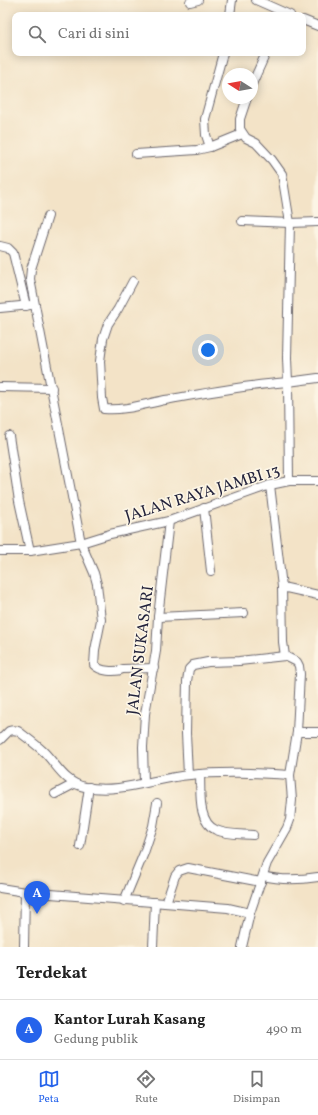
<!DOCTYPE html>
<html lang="id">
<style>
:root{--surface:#fff;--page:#f6f6f6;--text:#222;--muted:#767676;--line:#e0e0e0;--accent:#2563eb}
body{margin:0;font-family:Vollkorn,serif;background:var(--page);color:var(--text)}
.compass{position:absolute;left:222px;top:68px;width:36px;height:36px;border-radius:50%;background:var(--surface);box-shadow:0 2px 10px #0003;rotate:281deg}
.you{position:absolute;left:208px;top:350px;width:14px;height:14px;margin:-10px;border:3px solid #fff;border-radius:50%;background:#1a73e8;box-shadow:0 0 0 6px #1a73e833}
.badge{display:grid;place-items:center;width:26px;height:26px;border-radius:50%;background:var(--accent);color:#fff;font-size:13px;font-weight:700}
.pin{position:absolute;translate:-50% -33px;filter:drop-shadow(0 1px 2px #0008)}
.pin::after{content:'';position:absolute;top:21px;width:14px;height:12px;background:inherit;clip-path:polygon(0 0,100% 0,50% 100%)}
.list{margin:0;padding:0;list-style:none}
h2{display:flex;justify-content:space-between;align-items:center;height:52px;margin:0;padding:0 16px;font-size:17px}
h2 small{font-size:13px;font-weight:400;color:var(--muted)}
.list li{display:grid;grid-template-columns:26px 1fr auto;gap:12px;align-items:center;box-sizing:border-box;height:60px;padding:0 16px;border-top:1px solid var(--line)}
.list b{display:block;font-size:15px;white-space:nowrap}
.list p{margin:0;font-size:13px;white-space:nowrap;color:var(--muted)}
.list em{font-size:13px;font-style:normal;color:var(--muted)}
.icon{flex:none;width:22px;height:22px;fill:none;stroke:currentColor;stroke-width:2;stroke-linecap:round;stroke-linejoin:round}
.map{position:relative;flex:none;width:318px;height:947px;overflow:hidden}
.search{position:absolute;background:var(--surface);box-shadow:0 2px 10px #0003;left:12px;right:12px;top:12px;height:44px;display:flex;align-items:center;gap:10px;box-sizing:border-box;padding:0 14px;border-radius:8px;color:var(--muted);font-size:15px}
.sheet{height:112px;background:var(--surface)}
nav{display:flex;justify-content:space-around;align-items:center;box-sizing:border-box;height:56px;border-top:1px solid var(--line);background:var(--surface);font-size:11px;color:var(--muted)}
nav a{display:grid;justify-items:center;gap:2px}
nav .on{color:var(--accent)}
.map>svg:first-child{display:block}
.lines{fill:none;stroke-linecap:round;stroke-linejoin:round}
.minor-casing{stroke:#6b666c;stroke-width:10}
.minor{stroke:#fff;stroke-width:8}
.labels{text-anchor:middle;stroke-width:3.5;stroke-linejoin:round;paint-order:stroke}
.street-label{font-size:16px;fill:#22223b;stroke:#fcf5e5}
</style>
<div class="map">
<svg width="318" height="947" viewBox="0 0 318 947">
<rect width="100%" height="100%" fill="#fcf5e5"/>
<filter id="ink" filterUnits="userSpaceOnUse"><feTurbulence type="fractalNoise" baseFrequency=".025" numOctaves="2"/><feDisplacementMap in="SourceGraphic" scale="8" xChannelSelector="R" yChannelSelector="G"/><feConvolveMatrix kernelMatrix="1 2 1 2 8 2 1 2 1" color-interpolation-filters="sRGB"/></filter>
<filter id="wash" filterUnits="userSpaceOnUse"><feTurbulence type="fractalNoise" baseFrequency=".012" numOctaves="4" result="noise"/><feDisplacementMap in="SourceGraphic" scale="16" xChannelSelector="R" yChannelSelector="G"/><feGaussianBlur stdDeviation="0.9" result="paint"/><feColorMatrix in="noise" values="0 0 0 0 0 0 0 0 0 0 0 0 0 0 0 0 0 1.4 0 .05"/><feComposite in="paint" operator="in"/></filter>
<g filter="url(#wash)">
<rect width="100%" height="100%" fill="#f3e3c7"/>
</g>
<g filter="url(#ink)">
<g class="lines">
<g class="minor-casing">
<g id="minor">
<path d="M 256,0 L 290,15"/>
<path d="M 190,2 L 198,0"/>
<path d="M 230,15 L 232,0"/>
<path d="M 303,20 L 318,26"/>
<path d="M 252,84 L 266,53"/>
<path d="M 247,98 L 240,119 L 240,129 L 246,138 L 256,143 L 272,160 L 282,174 L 290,223 L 287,358 L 288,382 L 318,378"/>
<path d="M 210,147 L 206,135 L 205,119 L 223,53"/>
<path d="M 136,154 L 197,150 L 210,147 L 242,134"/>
<path d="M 48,216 L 31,269 L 30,279 L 81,543 L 94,573 L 97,584 L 101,620 L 95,650 L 94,665 C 100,671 115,673 123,669 L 154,668"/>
<path d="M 242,221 L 290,223 L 318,222"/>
<path d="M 0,246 L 8,248 L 13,253 L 26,306"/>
<path d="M 133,281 L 118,309 L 108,324 L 103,339 L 100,361 L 102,398 L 104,409 C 125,411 144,404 165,400 C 206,393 246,385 288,382 L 289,481"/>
<path d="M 0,308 L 31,305"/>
<path d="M 0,387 L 52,388"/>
<path d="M 9,436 L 19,501 L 30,551"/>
<path d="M 270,485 L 282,587 L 283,642 L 285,656"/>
<path d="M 204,508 L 211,571"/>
<path d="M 0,551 L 30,551 L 81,543 L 110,534 L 169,521 L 270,485 L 289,481 L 318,481"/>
<path d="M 282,587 L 318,595"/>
<path d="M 158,617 L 244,613"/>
<path d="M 297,732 L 318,732"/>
<path d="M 0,740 L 9,731 C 12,730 15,730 18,731 C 22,734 40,748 44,752 C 57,765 65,783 85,787 C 121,794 154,778 190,775 C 223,771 257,773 290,775"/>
<path d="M 200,774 C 201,791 197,822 216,830 C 227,835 241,834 253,835"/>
<path d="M 188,775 L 186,733 L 187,681 L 189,669 L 193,665 L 208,662 L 239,661 L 285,656 L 297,662 L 299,666 L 300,674 L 297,732 L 290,775 L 292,800 L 290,820 L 287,828 L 267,863 L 250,913 L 242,947"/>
<path d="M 144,783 L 143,747 L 145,714 L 156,651 L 158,617 L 169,521"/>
<path d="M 55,794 L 74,784"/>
<path d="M 80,846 L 89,787"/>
<path d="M 263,876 C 282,881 299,880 318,877"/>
<path d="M 0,888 L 25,892 L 228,908 L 250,913"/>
<path d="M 124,901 L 144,853 L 153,826 L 157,803"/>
<path d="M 166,903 L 175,876 L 179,871 L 188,868 L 261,882"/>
<path d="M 24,947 L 25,892"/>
<path d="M 153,947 L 155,902"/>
</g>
</g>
<use href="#minor" class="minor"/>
</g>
</g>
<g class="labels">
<g class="street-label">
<text transform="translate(202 492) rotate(-17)" y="6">JALAN RAYA JAMBI 13</text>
<text transform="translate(139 650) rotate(-83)" y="6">JALAN SUKASARI</text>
</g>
</g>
</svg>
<svg class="compass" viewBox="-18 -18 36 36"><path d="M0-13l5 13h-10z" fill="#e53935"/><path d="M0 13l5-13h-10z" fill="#767676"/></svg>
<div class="you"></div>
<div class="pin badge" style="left:37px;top:914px">A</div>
<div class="search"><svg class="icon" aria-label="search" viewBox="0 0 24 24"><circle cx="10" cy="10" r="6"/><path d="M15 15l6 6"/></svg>Cari di sini</div>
</div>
<section class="sheet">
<h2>Terdekat<small></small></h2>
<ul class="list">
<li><span class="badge">A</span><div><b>Kantor Lurah Kasang</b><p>Gedung publik</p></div><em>490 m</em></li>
</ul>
</section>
<nav>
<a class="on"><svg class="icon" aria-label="map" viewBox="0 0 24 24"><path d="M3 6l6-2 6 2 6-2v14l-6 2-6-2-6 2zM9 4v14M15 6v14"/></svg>Peta</a>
<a><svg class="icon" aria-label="directions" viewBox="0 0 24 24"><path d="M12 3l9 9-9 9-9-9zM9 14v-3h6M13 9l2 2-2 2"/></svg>Rute</a>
<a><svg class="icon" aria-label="saved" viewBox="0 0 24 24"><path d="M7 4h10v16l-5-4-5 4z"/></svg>Disimpan</a>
</nav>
